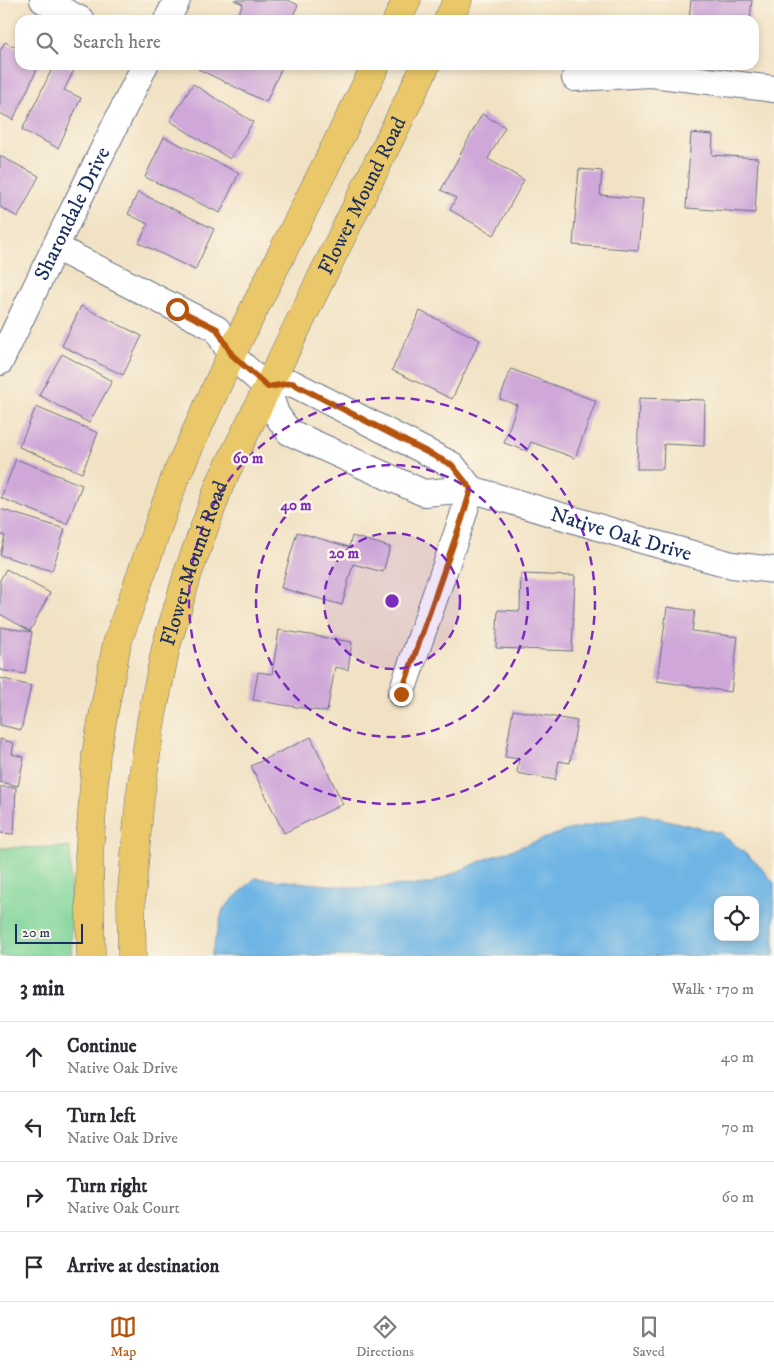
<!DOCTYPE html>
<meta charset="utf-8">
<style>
:root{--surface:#fff;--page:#f7f7f7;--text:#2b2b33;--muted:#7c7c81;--line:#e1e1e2;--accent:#b45309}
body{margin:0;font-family:"IM FELL DW Pica",serif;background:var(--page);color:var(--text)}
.controls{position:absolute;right:15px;bottom:15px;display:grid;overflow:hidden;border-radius:10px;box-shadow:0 2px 8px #0003}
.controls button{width:45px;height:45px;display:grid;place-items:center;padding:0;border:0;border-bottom:1px solid var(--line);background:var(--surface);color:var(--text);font:25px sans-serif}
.scale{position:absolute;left:15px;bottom:12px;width:68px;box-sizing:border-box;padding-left:5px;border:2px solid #1b2f5e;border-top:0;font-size:14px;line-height:18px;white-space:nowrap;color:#1b2f5e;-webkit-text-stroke:4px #fcf5e5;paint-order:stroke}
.stop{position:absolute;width:15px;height:15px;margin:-11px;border:4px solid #b45309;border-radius:50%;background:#fff}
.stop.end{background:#b45309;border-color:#fff;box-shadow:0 1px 5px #0008}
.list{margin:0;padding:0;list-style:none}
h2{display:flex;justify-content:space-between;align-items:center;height:65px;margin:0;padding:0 20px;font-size:21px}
h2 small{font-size:16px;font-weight:400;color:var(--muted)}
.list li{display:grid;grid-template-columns:32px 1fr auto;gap:15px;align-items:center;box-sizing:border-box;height:70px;padding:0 20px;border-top:1px solid var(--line)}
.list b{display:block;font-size:19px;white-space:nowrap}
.list p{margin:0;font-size:16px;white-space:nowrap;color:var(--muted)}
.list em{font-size:16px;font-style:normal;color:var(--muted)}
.icon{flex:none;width:28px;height:28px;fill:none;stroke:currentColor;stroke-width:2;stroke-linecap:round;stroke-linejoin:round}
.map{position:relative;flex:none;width:774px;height:956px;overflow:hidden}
.search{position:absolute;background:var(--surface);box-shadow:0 2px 8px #0003;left:15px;right:15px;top:15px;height:55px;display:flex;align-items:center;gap:12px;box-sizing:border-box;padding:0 18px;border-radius:15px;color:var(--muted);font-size:19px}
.sheet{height:345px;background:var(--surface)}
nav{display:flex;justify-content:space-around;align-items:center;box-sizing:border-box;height:70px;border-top:1px solid var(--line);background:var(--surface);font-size:14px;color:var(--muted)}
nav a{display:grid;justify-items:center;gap:2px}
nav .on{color:var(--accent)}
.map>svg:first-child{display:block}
.green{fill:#7cd499;stroke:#4c827c}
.water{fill:#6eb5e5;stroke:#4472a2;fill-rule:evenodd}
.building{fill:#cfa8d9}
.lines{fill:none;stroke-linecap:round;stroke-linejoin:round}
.minor-casing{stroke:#666e82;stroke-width:28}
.major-casing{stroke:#666e82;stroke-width:29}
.minor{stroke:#fff;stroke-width:26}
.major{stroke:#eac769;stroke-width:28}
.route{stroke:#b45309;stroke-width:6}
.ring{fill:none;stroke:#7b2cbf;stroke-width:2.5;stroke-dasharray:9 6}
.labels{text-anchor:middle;stroke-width:5;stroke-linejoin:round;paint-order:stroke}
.street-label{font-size:21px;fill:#1b2f5e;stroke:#fcf5e5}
.centre{fill:#7b2cbf;stroke:#fcf5e5;stroke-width:2.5}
.ring-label{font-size:15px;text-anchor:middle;font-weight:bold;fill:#7b2cbf;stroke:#fcf5e5;stroke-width:5;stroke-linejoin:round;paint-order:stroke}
</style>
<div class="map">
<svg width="774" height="956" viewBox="0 0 774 956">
<rect width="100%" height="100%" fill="#fcf5e5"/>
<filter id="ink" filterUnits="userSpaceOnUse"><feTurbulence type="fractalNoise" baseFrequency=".02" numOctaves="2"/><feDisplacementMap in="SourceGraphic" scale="10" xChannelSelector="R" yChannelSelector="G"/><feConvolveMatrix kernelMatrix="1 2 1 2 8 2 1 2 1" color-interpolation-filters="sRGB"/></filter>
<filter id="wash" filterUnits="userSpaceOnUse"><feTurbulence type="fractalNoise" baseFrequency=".0096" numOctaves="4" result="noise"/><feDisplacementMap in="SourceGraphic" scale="20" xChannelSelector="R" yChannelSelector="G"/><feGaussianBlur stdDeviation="1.12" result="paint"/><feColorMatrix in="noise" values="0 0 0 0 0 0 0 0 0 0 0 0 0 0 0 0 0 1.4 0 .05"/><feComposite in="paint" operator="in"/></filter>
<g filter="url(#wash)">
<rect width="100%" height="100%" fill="#f1e2c4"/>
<path class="green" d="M 70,847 L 72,956 L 0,956 L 0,848 Z"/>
<path class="water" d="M 642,814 L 720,833 L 757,863 L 774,883 L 774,956 L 211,956 L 223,909 L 255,878 L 359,888 L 429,884 L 486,859 L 565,831 ZM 718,900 L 755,900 L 755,937 L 718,937 Z"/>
<g id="blocks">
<g class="building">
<path d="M 234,0 L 288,0 L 298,5 L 291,20 L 235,20 L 243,4 Z"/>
<path d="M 691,0 L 752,0 L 750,20 L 689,20 Z"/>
<path d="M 5,42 L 20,49 L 20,65 L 39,65 L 13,120 L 0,113 L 0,51 Z"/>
<path d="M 54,65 L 64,65 L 74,70 L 64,90 L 81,98 L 58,148 L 22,130 Z"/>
<path d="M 200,65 L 283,65 L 266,102 L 198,69 Z"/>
<path d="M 193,84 L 253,122 L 230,159 L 170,121 Z"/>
<path d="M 482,114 L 505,127 L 488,159 L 524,180 L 494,235 L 450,210 L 456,198 L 441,190 Z"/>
<path d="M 691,133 L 713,135 L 712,155 L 758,158 L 755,213 L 686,208 Z"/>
<path d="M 164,137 L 239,173 L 220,213 L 145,177 Z"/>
<path d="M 0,156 L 39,176 L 18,217 L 0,207 Z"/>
<path d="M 579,169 L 602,171 L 600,195 L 643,199 L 638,250 L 573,245 Z"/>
<path d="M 138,192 L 214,229 L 195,270 L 139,243 L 148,224 L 128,214 Z"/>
<path d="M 81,306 L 142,336 L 123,375 L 62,346 Z"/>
<path d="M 420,311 L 480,340 L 452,399 L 392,370 Z"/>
<path d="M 62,354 L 112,381 L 89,423 L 39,395 Z"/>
<path d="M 511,369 L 596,401 L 575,458 L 531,442 L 527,451 L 504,443 L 517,405 L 500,399 Z"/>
<path d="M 639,398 L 705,400 L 704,446 L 664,444 L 663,469 L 637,469 Z"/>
<path d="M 36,407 L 98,433 L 82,473 L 19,447 Z"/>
<path d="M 16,459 L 82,485 L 67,524 L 1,498 Z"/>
<path d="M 0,509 L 65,529 L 52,571 L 0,555 L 5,536 L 0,534 Z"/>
<path d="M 297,532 L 349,547 L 352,536 L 390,547 L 383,572 L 353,564 L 342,605 L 281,588 Z"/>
<path d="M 6,569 L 50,593 L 30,631 L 0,614 L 0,580 Z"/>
<path d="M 521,574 L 575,576 L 572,651 L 496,648 L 498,610 L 520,611 Z"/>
<path d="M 667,607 L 695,611 L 692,631 L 738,637 L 731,692 L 657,681 Z"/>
<path d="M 0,627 L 32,632 L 25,674 L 0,670 Z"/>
<path d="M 279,630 L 352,642 L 348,670 L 335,667 L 327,712 L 253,700 L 258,672 L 272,674 Z"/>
<path d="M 0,678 L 31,686 L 21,730 L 0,725 Z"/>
<path d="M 513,710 L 577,721 L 570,763 L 559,761 L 555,780 L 517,773 L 519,759 L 505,757 Z"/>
<path d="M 311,737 L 343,804 L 284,833 L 251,766 Z"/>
<path d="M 0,739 L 14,743 L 12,754 L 24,757 L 18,786 L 0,782 Z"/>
<path d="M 0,787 L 16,787 L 14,834 L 0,833 Z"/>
</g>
</g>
</g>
<g filter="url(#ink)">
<use href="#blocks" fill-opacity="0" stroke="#666e82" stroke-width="1"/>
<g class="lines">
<g class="minor-casing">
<g id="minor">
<path d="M 43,0 L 81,20"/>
<path d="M 167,20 L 177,0"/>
<path d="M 575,78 L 651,74 L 774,89"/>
<path id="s1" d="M 55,247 L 217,329 L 231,355 L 267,387 L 276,414 L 289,432 L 424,493 L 471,489 L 631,537 L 732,565 L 774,570"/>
<path id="s2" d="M 0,362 L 55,247 L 145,65"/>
<path d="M 267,387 L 292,383 L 452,465 L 471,489"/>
<path d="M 401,694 L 462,519 L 471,489"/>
</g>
</g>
<g class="major-casing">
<g id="major">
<path d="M 397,20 L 407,0"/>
<path d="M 448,20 L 458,0"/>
<path d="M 91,956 L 89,856 L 96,754 L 117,643 L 175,478 L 231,355 L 376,65"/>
<path id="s3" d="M 132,956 L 131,901 L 140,797 L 151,721 L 166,647 L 188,573 L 220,484 L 426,65"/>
</g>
</g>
<use href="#minor" class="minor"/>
<use href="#major" class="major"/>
</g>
</g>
<g class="lines" filter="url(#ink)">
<path class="route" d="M 177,309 L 217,329 L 232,355 L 268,387 L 292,383 L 452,465 L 471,489 L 462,519 L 401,694"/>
</g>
<circle cx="392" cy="601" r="68" fill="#7b2cbf" fill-opacity=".12"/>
<g class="ring">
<circle cx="392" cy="601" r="68"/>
<circle cx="392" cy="601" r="136"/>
<circle cx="392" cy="601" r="203"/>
</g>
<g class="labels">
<g class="street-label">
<text dy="7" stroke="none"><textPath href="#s3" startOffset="805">Flower Mound Road</textPath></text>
<text dy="7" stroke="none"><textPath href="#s2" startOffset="165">Sharondale Drive</textPath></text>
<text dy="7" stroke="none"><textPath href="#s1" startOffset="662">Native Oak Drive</textPath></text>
<text dy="7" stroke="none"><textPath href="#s3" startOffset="400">Flower Mound Road</textPath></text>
</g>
</g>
<circle cx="392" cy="601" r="8" class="centre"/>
<g class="ring-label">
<text x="248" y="463">60 m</text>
<text x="296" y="510">40 m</text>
<text x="344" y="558">20 m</text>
</g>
</svg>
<div class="controls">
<button><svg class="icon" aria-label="locate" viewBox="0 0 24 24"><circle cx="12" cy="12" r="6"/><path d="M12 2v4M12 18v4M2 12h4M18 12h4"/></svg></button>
</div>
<div class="scale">20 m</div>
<div class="stop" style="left:177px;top:309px"></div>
<div class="stop end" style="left:401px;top:694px"></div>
<div class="search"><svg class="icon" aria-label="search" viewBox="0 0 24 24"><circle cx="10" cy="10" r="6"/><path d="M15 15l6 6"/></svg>Search here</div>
</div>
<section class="sheet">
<h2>3 min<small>Walk · 170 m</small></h2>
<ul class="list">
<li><svg class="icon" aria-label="ahead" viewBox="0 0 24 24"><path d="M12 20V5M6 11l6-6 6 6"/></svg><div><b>Continue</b><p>Native Oak Drive</p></div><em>40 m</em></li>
<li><svg class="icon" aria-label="left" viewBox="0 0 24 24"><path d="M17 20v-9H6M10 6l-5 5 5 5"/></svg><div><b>Turn left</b><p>Native Oak Drive</p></div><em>70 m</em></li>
<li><svg class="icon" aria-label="right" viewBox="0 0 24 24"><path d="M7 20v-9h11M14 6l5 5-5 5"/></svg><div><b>Turn right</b><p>Native Oak Court</p></div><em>60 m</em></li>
<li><svg class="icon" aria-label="arrive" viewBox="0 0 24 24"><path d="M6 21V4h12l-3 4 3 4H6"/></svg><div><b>Arrive at destination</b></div></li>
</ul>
</section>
<nav>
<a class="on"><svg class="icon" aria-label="map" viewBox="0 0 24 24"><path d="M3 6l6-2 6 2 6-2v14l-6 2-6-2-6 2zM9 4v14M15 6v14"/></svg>Map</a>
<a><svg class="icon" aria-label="directions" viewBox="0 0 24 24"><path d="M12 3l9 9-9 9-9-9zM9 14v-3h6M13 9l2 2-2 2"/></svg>Directions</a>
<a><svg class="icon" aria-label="saved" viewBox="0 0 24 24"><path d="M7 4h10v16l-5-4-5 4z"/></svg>Saved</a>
</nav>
